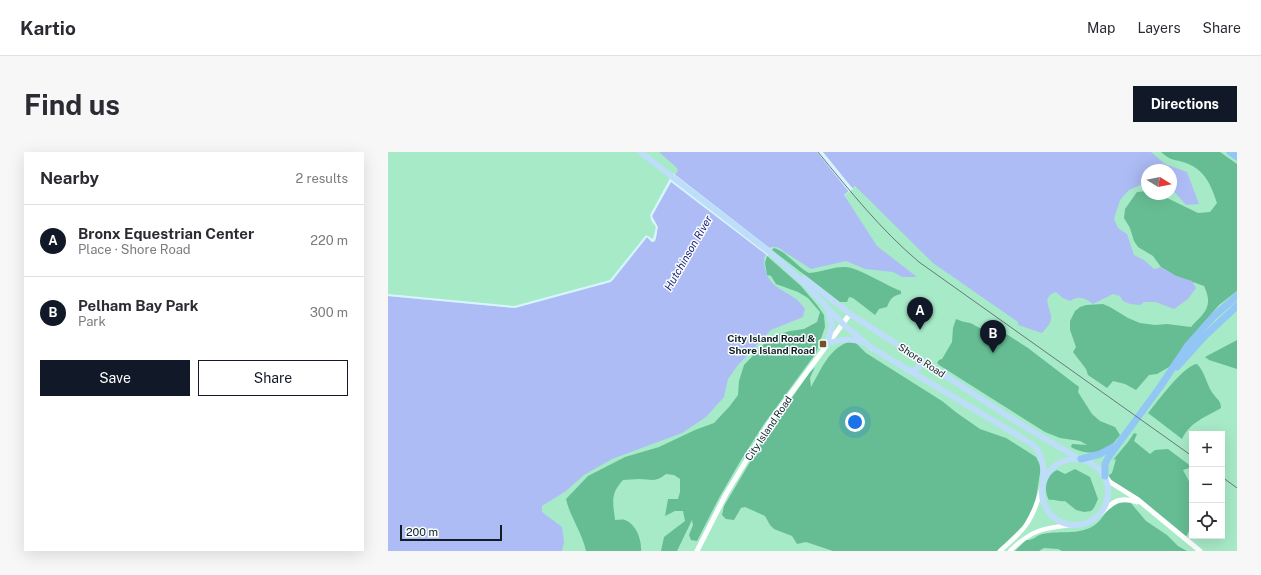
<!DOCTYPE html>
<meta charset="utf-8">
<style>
:root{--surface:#fff;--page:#f7f7f7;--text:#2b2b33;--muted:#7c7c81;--line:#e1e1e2;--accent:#111827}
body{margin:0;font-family:"Public Sans",sans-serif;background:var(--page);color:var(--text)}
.controls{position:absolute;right:12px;bottom:12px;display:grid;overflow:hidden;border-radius:0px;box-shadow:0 4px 16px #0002}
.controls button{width:36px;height:36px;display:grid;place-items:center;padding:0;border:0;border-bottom:1px solid var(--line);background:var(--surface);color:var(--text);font:20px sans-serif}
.compass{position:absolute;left:753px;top:12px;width:36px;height:36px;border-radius:50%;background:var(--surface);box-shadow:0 4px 16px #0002;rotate:100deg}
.scale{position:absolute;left:12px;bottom:10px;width:102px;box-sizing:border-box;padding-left:4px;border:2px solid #141e22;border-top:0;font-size:11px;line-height:14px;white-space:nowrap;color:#141e22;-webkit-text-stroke:3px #f8fdff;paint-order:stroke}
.you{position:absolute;left:467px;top:270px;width:14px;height:14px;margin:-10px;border:3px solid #fff;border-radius:50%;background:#1a73e8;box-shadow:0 0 0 6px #1a73e833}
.badge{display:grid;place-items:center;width:26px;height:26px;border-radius:50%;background:var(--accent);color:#fff;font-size:13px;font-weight:700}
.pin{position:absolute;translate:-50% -33px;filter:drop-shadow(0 1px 2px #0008)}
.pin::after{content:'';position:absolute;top:21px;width:14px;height:12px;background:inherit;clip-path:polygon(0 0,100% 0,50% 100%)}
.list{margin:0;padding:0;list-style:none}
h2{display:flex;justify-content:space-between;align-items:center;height:52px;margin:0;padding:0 16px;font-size:17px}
h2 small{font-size:13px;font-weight:400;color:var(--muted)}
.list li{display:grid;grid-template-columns:26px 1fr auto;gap:12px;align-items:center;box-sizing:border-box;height:72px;padding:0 16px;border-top:1px solid var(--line)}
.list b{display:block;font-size:15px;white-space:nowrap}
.list p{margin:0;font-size:13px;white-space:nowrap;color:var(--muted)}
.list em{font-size:13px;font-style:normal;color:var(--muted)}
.actions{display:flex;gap:8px;padding:12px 16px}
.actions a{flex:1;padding:9px 0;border:1px solid var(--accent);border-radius:0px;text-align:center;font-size:14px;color:var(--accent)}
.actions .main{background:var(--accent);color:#fff}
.icon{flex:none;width:22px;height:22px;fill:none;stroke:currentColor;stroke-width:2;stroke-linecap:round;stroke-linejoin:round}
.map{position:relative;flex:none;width:849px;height:399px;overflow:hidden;border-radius:0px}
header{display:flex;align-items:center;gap:24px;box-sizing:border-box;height:56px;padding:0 20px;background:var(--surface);border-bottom:1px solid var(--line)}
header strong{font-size:19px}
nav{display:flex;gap:22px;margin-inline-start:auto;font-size:14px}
.intro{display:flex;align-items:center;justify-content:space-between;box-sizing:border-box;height:96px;padding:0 24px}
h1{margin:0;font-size:28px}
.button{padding:10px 18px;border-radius:0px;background:var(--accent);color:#fff;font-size:14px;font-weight:700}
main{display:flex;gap:24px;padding:0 24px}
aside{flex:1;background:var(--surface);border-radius:0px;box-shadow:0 4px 16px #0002}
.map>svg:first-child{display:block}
.green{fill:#a7eac7;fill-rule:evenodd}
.forest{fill:#66bd93}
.water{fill:#aebcf6}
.pier{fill:#d8f5fd}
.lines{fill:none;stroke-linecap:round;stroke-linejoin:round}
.tertiary{stroke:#fff;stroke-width:4.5}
.secondary{stroke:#fff;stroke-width:5}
.primary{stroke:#beddf8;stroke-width:6}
.motorway{stroke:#92c6f4;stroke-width:7}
.rail{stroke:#66787e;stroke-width:1}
.poi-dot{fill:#715428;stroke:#f8fdff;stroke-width:1.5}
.labels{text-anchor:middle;stroke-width:3;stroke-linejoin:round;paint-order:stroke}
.poi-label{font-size:10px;font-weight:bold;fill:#141e22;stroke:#f8fdff;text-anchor:end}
.street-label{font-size:10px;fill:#141e22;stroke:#f8fdff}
.water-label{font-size:11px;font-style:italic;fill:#212576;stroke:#f8fdff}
</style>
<header>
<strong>Kartio</strong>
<nav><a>Map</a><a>Layers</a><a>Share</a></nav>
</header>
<div class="intro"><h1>Find us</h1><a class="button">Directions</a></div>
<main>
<aside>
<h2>Nearby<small>2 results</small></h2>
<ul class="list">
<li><span class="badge">A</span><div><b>Bronx Equestrian Center</b><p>Place · Shore Road</p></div><em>220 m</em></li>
<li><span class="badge">B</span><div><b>Pelham Bay Park</b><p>Park</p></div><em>300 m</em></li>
</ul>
<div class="actions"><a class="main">Save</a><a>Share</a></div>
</aside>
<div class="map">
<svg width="849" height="399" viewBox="0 0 849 399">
<rect width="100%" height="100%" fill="#d8f5fd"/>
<g class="green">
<path d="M 0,0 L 306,0 L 268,72 L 267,89 L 259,85 L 225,128 L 127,156 L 0,144 Z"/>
<path d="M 691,0 L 849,0 L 849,399 L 127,399 L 84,352 L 330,93 L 333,87 L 336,87 L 376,106 L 383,95 L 388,95 L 395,99 L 467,34 ZM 759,18 L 783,18 L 783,42 L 759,42 ZM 804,282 L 834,282 L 834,384 L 804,384 Z"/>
</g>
<g class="forest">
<path d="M 773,0 L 832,0 L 849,12 L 849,139 L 831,153 L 811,176 L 781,215 L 769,222 L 761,223 L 748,238 L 737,232 L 725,229 L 719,236 L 700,223 L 698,217 L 685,200 L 688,195 L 682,178 L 682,169 L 687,159 L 692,155 L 698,153 L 715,152 L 722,155 L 740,166 L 752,171 L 767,173 L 779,172 L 803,175 C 816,161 826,155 816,134 L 788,124 L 773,115 L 765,104 L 750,95 L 746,89 L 742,76 L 736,66 L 737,57 L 749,40 L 759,39 L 759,42 L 773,43 L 810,61 L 822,60 L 829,51 C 823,33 817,18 798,11 C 786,7 783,9 773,0 Z"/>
<path d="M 386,96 C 398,99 409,115 421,121 C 433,120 444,115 456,115 C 468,114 499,134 513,139 L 513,142 C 504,144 502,147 499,155 L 491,157 L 487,163 L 465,146 L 461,145 L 459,150 L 452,150 L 384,98 Z"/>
<path d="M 379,104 L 413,134 L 429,153 L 436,163 L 437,175 L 428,201 L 376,272 L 353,308 L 331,346 L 309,389 L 303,388 L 301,383 L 305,373 L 304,368 L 289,399 L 273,399 L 276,385 L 297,369 L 295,359 L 287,359 L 277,364 L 280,347 L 290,347 L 292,340 L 292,327 L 286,323 L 278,322 C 267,331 263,327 251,327 C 246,327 240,328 235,328 C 222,342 225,350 227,368 C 230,368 234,367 237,368 C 248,372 254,388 253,399 L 198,399 C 194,380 182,365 178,347 L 200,324 L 237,305 L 271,295 L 307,278 L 326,271 L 341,255 L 350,243 L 351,229 L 356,213 L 376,192 L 388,183 L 402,179 L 416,177 L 429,170 L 432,160 L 420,146 L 410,140 L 388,132 L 383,124 L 379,123 L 377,111 Z"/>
<path d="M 568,167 C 572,169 577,170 582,171 C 590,174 592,179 601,175 L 601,171 L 640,196 L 691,235 L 690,240 L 704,262 L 712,269 L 727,275 L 732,283 C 728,288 724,293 719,297 C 709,303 692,301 683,295 L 684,292 L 699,293 L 692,289 L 672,286 L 657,280 L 551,213 L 549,211 L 551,208 L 554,207 L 564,190 L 565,176 Z"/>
<path d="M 849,188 L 849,217 L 821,208 L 817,205 Z"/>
<path d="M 461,190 L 468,191 L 478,201 L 554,249 L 569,261 L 592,277 L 618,286 L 648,305 L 653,315 L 647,352 L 635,374 L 609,399 L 445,399 L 418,390 L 409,392 L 404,384 L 386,377 L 382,373 L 377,364 L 357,355 L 353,356 L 346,368 L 338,367 L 334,363 L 336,354 L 378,283 L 422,220 L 427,215 L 422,226 L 423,235 C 433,218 441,196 461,190 Z"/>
<path d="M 809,212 C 818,221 818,233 826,243 C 830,248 833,249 833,256 C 818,265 802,270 794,287 L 760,261 C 769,250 796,213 809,212 Z"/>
<path d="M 746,281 L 749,282 L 746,289 L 762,302 L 767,298 L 780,297 L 804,315 L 795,318 L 804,335 L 804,381 L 801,379 L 798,385 L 722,328 L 721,323 L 724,321 L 728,307 L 725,308 L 740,290 Z"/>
<path d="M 687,317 L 702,325 L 710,347 L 706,356 L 703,359 L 696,360 L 688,358 L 677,349 C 671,350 667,347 661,348 C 655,338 658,323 669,318 L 677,322 Z"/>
<path d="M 742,350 L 758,369 L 779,383 L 790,394 L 799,399 L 674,399 L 670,397 L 656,396 L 651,399 L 627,399 L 638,388 C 644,389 649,383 655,382 C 673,378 693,384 708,372 C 716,366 719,354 730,351 C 733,350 738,350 742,350 Z"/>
</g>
<path class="water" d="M 271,0 L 763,0 L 777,12 L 799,20 L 811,52 L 798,53 L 783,36 L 783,18 L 759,18 L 759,30 L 741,38 L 732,48 L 726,67 L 730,76 L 739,82 L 746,103 L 756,108 L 766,117 L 773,115 L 788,124 L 804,129 L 808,136 L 800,147 L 786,157 L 768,150 L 756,150 L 752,153 L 742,152 L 735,149 L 732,144 L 725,142 L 705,152 C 697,146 691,143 682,149 L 675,146 L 668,140 C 653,145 662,155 663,164 C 664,171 658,176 654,181 L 630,173 L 630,170 L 545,111 L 467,34 L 456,43 L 489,94 L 529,125 L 514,125 L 505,120 L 477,117 L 458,109 L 423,117 L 392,97 L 388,95 L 383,95 L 376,106 C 376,141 403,135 417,157 L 415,165 L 383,178 L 350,213 L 340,227 L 336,245 L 318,265 L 294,281 L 224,307 L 196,323 L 178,339 L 154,354 L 154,360 L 174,375 L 176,390 L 174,399 L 0,399 L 0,144 L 126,156 L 225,128 L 259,85 L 264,90 L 267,89 C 271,76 268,75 264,64 L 286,24 L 290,19 L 289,16 Z"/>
<g class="pier">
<path d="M 429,0 L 435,0 L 465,37 L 461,40 Z"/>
<path d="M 285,21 L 384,98 L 380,104 L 283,30 L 264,64 L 270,75 L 267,89 L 264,90 L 259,85 L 223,130 L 127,156 L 0,144 L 0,142 L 126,154 L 222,128 L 258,83 L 265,87 L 268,75 L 263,68 L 262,63 Z"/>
</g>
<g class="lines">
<g class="tertiary">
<path d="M 612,399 C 639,376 644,369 654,335"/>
<path d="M 622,399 C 643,378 655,376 684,373"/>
</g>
<g class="secondary">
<path d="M 717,324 L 722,330 L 749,347 L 812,399"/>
<path d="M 712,362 C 725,350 731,344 749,350"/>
<path d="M 309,399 L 338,342 L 381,271 L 462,162"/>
</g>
<g class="primary">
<path d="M 252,0 L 384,102 L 417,132 L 455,172 L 482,195 L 644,292 C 656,303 656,317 655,332"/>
<path d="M 416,126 L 462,162 L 629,270 L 690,306"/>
<path d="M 439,192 L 444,173 L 440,158"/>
<path d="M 439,192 C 452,187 461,186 474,190"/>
<path d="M 521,219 L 526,219 L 531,215 L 532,210 L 529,205"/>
<circle cx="687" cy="340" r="33"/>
</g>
<g class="motorway">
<path d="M 842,0 L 849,5"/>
<path d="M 789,215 L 817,184 L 849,154"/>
<path d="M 693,307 L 712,302 L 725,295"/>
<path d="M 717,324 L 717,312 L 720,306 L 772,235 L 800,193 L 826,164 L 849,144"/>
</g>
<g class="rail">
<path d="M 430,0 C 462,39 493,78 531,110 L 804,304"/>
<path d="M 834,325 L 849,336"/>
</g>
</g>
<rect class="poi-dot" x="431" y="188" width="8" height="8" rx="2"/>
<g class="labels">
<g class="poi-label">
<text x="427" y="190">City Island Road &amp;<tspan x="427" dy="12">Shore Island Road</tspan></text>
</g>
<g class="street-label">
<text transform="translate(534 208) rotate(33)" y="4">Shore Road</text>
<text transform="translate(380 276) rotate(-56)" y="4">City Island Road</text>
</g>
<g class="water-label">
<text transform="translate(300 101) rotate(-60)" y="4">Hutchinson River</text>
</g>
</g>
</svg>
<div class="controls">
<button>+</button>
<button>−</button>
<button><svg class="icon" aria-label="locate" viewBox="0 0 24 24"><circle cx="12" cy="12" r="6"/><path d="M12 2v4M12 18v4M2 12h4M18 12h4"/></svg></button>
</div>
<svg class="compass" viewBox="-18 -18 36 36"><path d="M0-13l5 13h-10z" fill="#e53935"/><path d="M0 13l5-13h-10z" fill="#7c7c81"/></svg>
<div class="scale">200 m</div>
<div class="you"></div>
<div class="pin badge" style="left:532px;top:178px">A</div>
<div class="pin badge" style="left:605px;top:201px">B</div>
</div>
</main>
